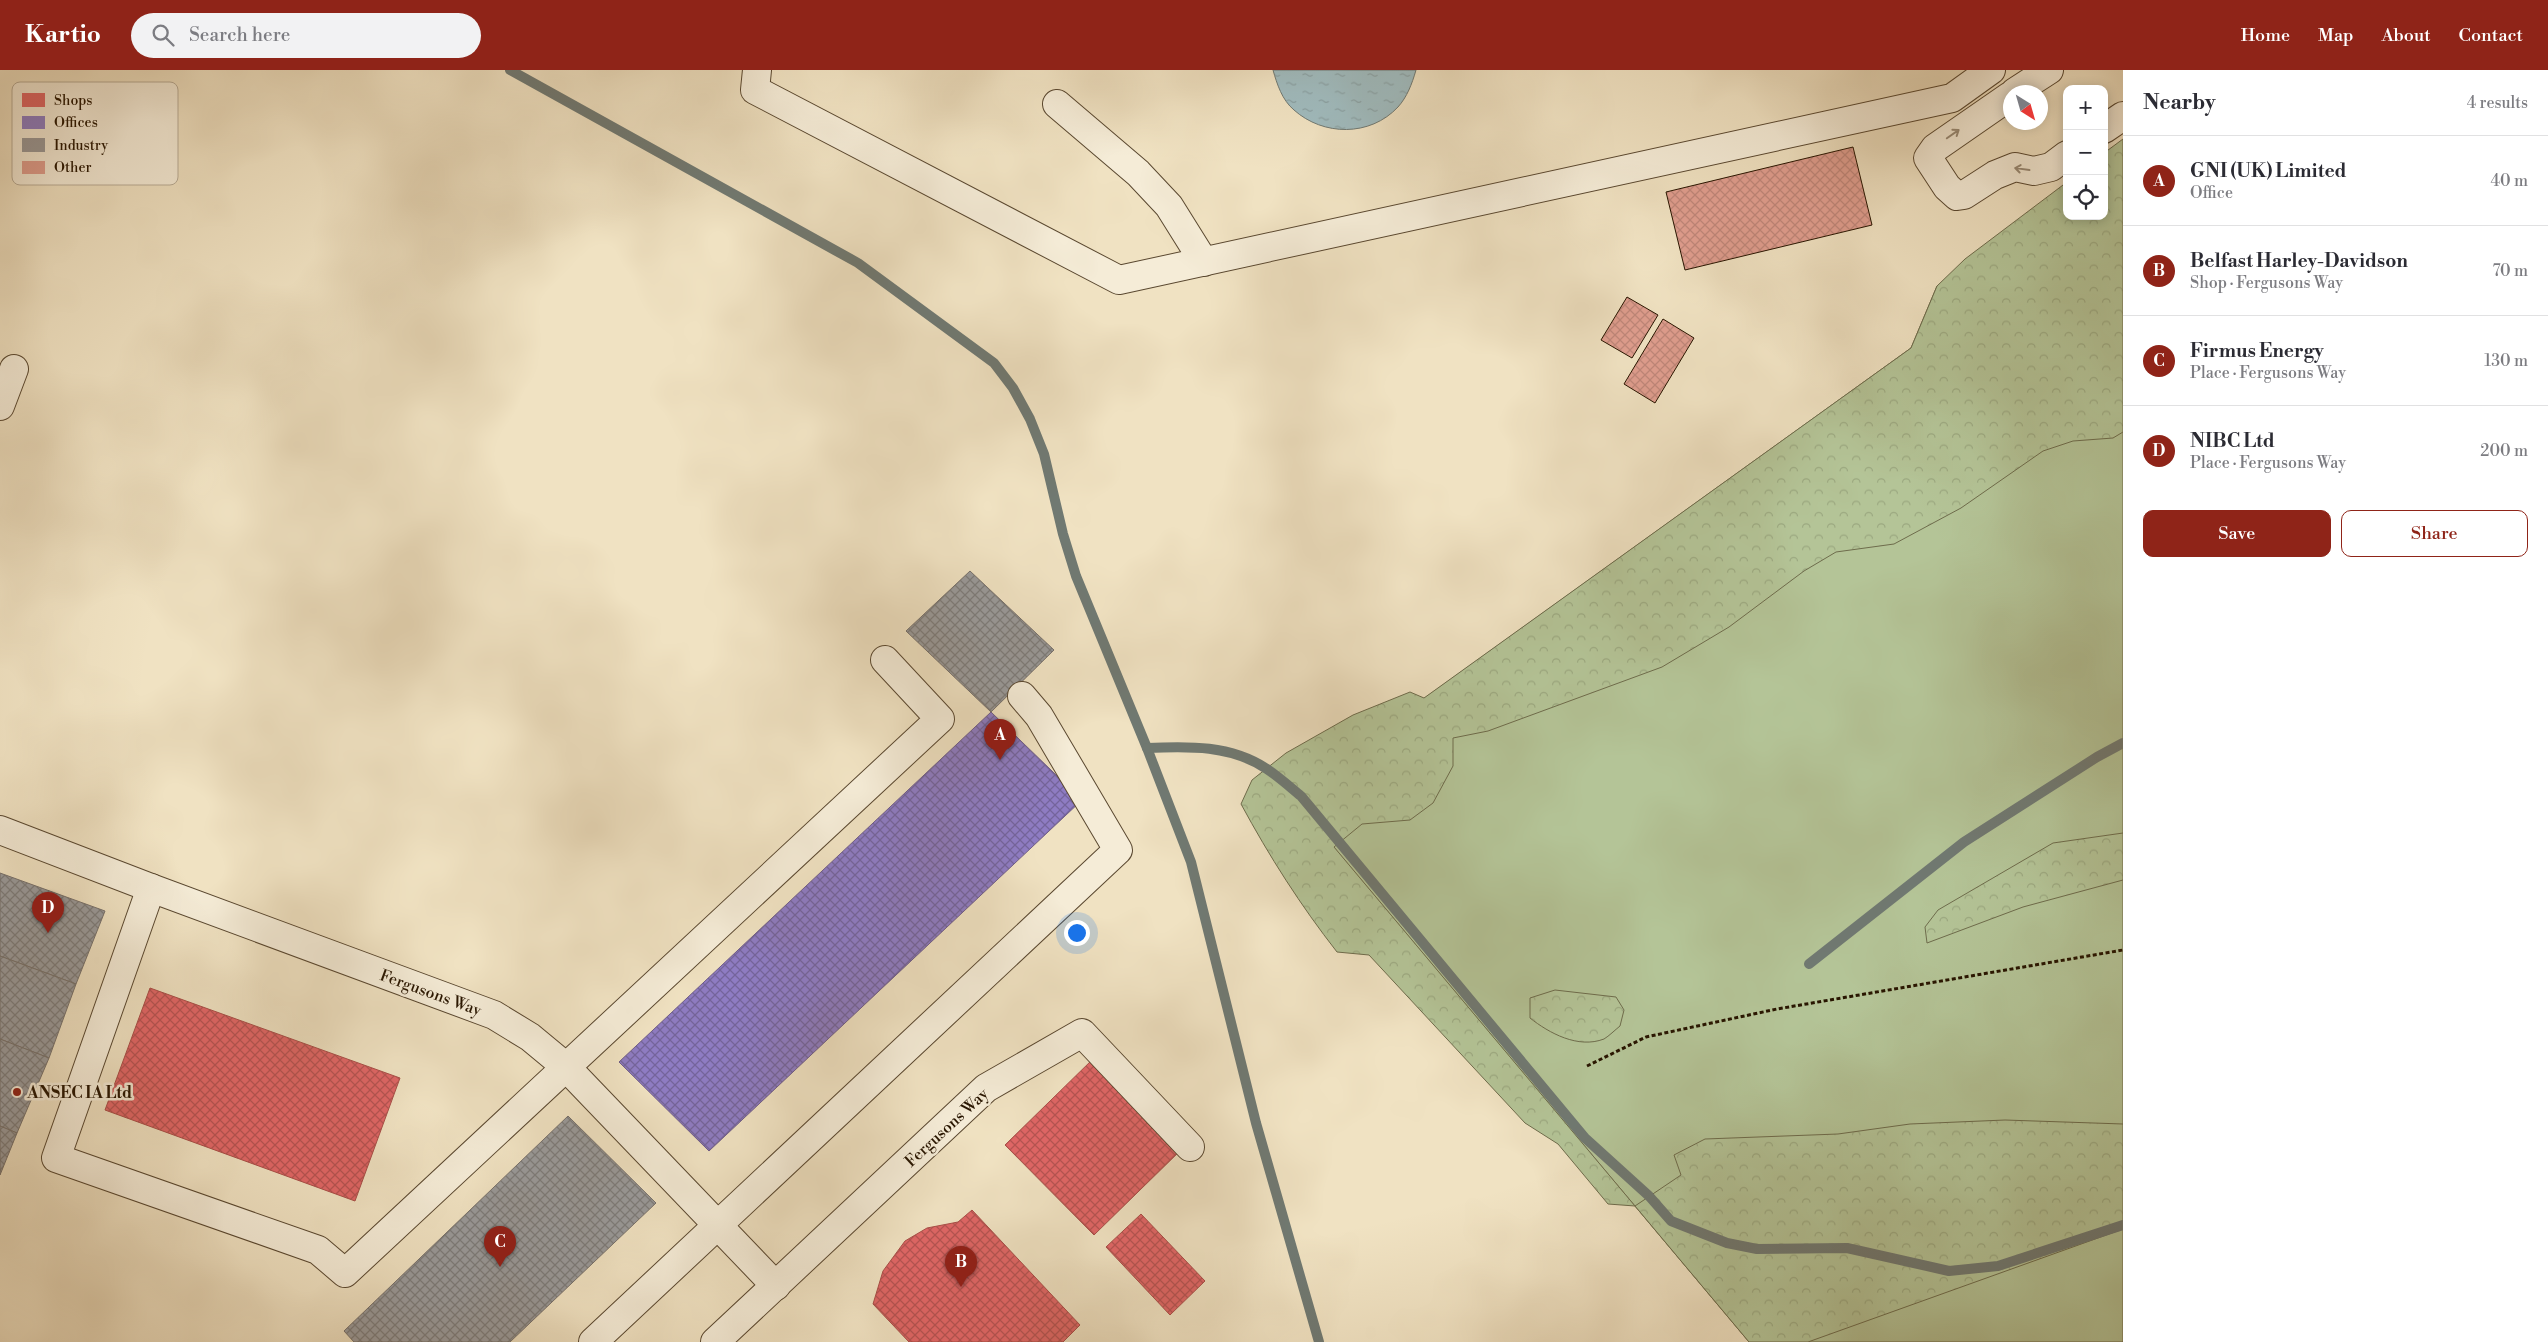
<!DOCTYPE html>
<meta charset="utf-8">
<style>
:root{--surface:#fff;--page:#f2f2f3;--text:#2b2b33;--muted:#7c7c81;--line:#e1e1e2;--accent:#8f2418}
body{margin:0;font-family:"Libre Bodoni",serif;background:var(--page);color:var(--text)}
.controls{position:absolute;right:15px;top:15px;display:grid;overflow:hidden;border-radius:10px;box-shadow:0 2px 12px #0003}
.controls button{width:45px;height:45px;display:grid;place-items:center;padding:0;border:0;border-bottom:1px solid var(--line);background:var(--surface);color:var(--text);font:25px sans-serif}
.compass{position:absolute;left:2003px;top:15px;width:45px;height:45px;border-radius:50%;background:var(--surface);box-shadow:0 2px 12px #0003;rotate:143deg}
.you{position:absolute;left:1076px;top:862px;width:18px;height:18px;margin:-12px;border:4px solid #fff;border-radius:50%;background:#1a73e8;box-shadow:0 0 0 8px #1a73e833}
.badge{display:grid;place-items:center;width:32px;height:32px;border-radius:50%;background:var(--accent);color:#fff;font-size:16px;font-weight:700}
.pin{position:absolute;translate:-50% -41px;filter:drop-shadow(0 1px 2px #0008)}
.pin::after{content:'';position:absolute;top:26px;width:18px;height:15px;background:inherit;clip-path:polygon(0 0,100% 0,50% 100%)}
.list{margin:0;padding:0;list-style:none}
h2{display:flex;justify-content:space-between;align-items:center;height:65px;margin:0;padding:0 20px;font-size:21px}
h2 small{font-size:16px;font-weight:400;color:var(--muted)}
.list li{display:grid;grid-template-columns:32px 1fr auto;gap:15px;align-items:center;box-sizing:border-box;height:90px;padding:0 20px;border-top:1px solid var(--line)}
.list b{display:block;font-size:19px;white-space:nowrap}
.list p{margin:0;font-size:16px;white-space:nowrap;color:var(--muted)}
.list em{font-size:16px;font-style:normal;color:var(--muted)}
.actions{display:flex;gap:10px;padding:15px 20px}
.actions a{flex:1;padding:11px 0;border:1px solid var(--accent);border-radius:10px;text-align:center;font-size:18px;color:var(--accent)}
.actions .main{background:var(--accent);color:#fff}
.icon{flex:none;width:28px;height:28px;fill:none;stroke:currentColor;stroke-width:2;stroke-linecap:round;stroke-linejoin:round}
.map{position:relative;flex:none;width:2123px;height:1272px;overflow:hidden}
header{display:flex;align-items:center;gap:30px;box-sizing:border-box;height:70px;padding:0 25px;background:var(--accent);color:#fff}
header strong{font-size:24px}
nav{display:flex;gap:28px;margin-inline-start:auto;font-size:18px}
.search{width:350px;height:45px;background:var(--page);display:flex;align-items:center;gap:12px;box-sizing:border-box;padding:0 18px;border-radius:28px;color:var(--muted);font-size:19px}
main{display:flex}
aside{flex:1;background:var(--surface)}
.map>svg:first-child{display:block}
.green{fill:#b4c497;stroke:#6e6c4c}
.forest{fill:url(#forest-crowns);stroke:#6e6c4c}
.water{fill:url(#water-ripples);stroke:#707972}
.shops{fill:url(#shops-cross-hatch);stroke:#a94e47}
.offices{fill:url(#offices-cross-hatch);stroke:#6f5d88}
.industry{fill:url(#industry-cross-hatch);stroke:#77716b}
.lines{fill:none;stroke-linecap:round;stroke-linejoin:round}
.stream{stroke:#707972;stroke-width:10}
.building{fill:url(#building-cross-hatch);stroke:#281500}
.minor-casing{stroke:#5a4830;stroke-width:30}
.path{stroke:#281500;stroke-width:3;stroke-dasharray:4 2.5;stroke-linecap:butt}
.minor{stroke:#f5ecd7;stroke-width:28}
.oneway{stroke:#998b76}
.poi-dot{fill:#8f2418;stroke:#f5ecd7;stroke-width:2}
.labels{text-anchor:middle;stroke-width:5;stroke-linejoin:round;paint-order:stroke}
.street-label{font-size:16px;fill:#281500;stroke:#f5ecd7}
.poi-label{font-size:16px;font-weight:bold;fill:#281500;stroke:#f5ecd7;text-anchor:start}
.key{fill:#f5ecd7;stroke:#b8ac96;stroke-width:1}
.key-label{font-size:14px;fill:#281500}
</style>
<header>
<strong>Kartio</strong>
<div class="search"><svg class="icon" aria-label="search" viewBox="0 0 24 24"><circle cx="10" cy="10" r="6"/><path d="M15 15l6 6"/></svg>Search here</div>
<nav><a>Home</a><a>Map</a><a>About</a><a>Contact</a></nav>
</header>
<main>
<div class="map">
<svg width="2123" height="1272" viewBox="0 0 2123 1272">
<defs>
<pattern id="forest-crowns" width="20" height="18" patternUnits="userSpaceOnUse" patternTransform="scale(1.25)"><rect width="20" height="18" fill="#b4c497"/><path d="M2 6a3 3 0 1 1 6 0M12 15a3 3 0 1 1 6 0" fill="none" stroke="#9ba880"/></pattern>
<pattern id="water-ripples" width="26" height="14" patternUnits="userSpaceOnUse" patternTransform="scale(1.25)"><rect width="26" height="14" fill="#a0bbbe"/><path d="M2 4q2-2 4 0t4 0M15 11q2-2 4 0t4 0" fill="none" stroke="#8aa0a2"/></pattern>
<pattern id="shops-cross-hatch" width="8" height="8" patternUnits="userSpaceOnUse" patternTransform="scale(1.25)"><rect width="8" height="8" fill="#e06666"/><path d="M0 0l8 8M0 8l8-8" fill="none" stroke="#b65352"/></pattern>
<pattern id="offices-cross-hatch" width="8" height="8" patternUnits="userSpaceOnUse" patternTransform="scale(1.25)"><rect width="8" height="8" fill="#8e7cc3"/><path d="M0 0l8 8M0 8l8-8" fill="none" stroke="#74649c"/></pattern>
<pattern id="industry-cross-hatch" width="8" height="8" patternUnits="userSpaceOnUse" patternTransform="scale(1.25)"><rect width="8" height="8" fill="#999"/><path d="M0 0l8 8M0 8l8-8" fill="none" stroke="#7d7c7a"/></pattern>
<pattern id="building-cross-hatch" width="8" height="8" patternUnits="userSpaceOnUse" patternTransform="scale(1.25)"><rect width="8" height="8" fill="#e09e8f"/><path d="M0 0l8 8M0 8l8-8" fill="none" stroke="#c0877a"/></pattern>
</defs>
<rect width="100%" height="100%" fill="#f0e2c2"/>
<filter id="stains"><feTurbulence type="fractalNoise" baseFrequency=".004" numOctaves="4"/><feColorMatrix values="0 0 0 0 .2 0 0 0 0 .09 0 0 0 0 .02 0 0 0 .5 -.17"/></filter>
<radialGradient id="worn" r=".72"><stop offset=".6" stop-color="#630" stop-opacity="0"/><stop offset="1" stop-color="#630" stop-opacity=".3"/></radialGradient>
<path class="green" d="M 2123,70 L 2123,1272 L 1749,1272 L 1290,725 L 1911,278 L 1937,216 L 2067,146 L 2104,146 Z"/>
<g class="forest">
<path d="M 2123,69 L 2123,362 L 2113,368 L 2073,371 L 2043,381 L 1961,438 L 1894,474 L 1836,482 L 1804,501 L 1729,557 L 1662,597 L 1488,661 L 1453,668 L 1453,696 L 1433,733 L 1410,750 L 1362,754 L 1334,777 L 1635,1136 L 1681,1105 L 1674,1085 L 1705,1069 L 1838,1064 L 1910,1054 L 2005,1050 L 2123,1054 L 2123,1159 L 1808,1272 L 1749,1272 L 1635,1136 L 1608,1134 L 1558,1074 L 1525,1053 L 1369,885 L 1337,882 C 1301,836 1269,786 1241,734 L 1252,710 L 1286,683 L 1353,645 L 1410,622 L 1424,628 L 1911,278 L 1937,216 L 1965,189 L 2067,112 L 2067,146 L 2104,146 L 2104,83 Z"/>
<path d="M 2123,763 L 2123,810 L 2023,837 L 1927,873 L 1925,857 L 1938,840 L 2053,773 Z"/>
<path d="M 1555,920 L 1616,927 L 1624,940 L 1620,956 C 1615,960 1609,966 1604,969 C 1578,979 1549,963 1530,948 L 1530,928 Z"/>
</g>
<path class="water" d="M 1273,0 L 1416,0 C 1412,14 1407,27 1398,37 C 1370,67 1323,66 1294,40 C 1282,30 1277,14 1273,0 Z"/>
<g class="shops">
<path d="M 150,918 L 400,1008 L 355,1131 L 105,1040 Z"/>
<path d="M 1094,988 L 1183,1078 L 1094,1165 L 1005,1075 Z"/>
<path d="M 972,1140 L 1080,1255 L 1063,1272 L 909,1272 L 873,1234 L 883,1201 L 905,1171 L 927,1158 L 958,1152 Z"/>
<path d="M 1141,1144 L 1205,1211 L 1170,1245 L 1106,1177 Z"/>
</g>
<path class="offices" d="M 991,642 L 1082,730 L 709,1081 L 619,992 Z"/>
<g class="industry">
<path d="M 970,501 L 1054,580 L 991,642 L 906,561 Z"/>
<path d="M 0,803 L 105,841 L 76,914 L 0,886 Z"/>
<path d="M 0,886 L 76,914 L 49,988 L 0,969 Z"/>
<path d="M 0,969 L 49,988 L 17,1063 L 0,1056 Z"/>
<path d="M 568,1046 L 656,1133 L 510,1272 L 354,1272 L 344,1261 Z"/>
<path d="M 0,1056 L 17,1063 L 0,1105 Z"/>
</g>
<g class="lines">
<g class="stream">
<path d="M 510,0 L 858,193 L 994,293 L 1013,318 L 1030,349 L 1044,384 L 1063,464 L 1076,506 L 1147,678 L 1191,792 L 1256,1053 L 1319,1272"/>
<path d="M 1147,678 C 1189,676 1231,675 1267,699 C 1279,707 1290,717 1301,726 L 1585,1068 L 1649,1126 L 1671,1151 L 1727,1173 L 1757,1179 L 1847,1178 L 1949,1201 L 1998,1196 L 2123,1155"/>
<path d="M 1809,894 L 1964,772 L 2097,687 L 2123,673"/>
</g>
</g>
<g class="building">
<path d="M 1853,77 L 1872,155 L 1685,200 L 1666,122 Z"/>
<path d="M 1627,227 L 1658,245 L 1632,288 L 1601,270 Z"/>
<path d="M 1663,249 L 1694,268 L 1655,333 L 1624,314 Z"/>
</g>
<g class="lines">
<g class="minor-casing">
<g id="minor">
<path d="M 757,0 L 755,20 L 1119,210 L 1952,28 L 1991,0"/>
<path d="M 2015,22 L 2049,0"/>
<path d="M 2010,26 L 1935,78 L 1928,88 L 1947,117 L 1957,126 L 1964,125 L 1995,105 L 2015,97 L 2034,101 L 2051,97 L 2067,85"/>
<path d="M 1057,34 L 1138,103 L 1169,136 L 1204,192"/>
<path d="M 2104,59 L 2123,46"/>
<path d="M 0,336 L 14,299"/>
<path d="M 0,760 L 151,818 L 494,945 L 530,967 L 565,996 L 776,1216"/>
<path d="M 151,818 L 56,1088 L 318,1180 L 345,1203 L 940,649 L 885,590"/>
<path d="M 593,1272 L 1118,780 L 1039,646 L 1022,626"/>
<path d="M 715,1272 L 986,1018 L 1082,963 L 1190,1077"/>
</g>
</g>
<path class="path" d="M 1587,996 L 1646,967 L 1777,939 L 2123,880"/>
<use href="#minor" class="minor"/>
</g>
<defs><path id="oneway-shaft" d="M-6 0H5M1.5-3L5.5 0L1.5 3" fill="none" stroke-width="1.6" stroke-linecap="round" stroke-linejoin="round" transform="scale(1.25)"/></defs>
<g class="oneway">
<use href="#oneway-shaft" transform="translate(1953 64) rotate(-35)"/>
<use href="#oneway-shaft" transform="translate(2022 99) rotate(-172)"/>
</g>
<circle class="poi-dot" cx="17" cy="1022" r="5"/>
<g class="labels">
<g class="street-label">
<text transform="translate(431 922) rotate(20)" y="6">Fergusons Way</text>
<text transform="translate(946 1057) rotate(-43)" y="6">Fergusons Way</text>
</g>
<g class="poi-label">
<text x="27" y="1028">ANSEC IA Ltd</text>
</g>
</g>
<rect x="12" y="12" width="166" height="103" rx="8" class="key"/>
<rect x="22" y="23" width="23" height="14" fill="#e06666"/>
<rect x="22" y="46" width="23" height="13" fill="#8e7cc3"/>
<rect x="22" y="68" width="23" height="14" fill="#999"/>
<rect x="22" y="91" width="23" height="13" fill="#e09e8f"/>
<g class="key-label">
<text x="54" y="35">Shops</text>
<text x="54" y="57">Offices</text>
<text x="54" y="80">Industry</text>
<text x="54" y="102">Other</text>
</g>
<rect width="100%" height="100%" filter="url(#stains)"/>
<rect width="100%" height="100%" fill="url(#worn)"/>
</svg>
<div class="controls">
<button>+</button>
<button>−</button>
<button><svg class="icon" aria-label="locate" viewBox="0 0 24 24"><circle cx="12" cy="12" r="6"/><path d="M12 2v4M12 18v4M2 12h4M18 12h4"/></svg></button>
</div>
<svg class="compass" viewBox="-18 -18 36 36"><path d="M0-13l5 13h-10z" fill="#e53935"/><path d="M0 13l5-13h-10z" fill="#7c7c81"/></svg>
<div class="you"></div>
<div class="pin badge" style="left:1000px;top:690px">A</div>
<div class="pin badge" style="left:961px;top:1217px">B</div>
<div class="pin badge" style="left:500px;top:1197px">C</div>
<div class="pin badge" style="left:48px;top:863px">D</div>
</div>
<aside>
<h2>Nearby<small>4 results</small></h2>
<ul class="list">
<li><span class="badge">A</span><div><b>GNI (UK) Limited</b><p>Office</p></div><em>40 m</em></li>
<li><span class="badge">B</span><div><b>Belfast Harley-Davidson</b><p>Shop · Fergusons Way</p></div><em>70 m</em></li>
<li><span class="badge">C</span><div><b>Firmus Energy</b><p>Place · Fergusons Way</p></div><em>130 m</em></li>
<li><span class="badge">D</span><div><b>NIBC Ltd</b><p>Place · Fergusons Way</p></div><em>200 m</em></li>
</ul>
<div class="actions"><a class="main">Save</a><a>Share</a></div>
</aside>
</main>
